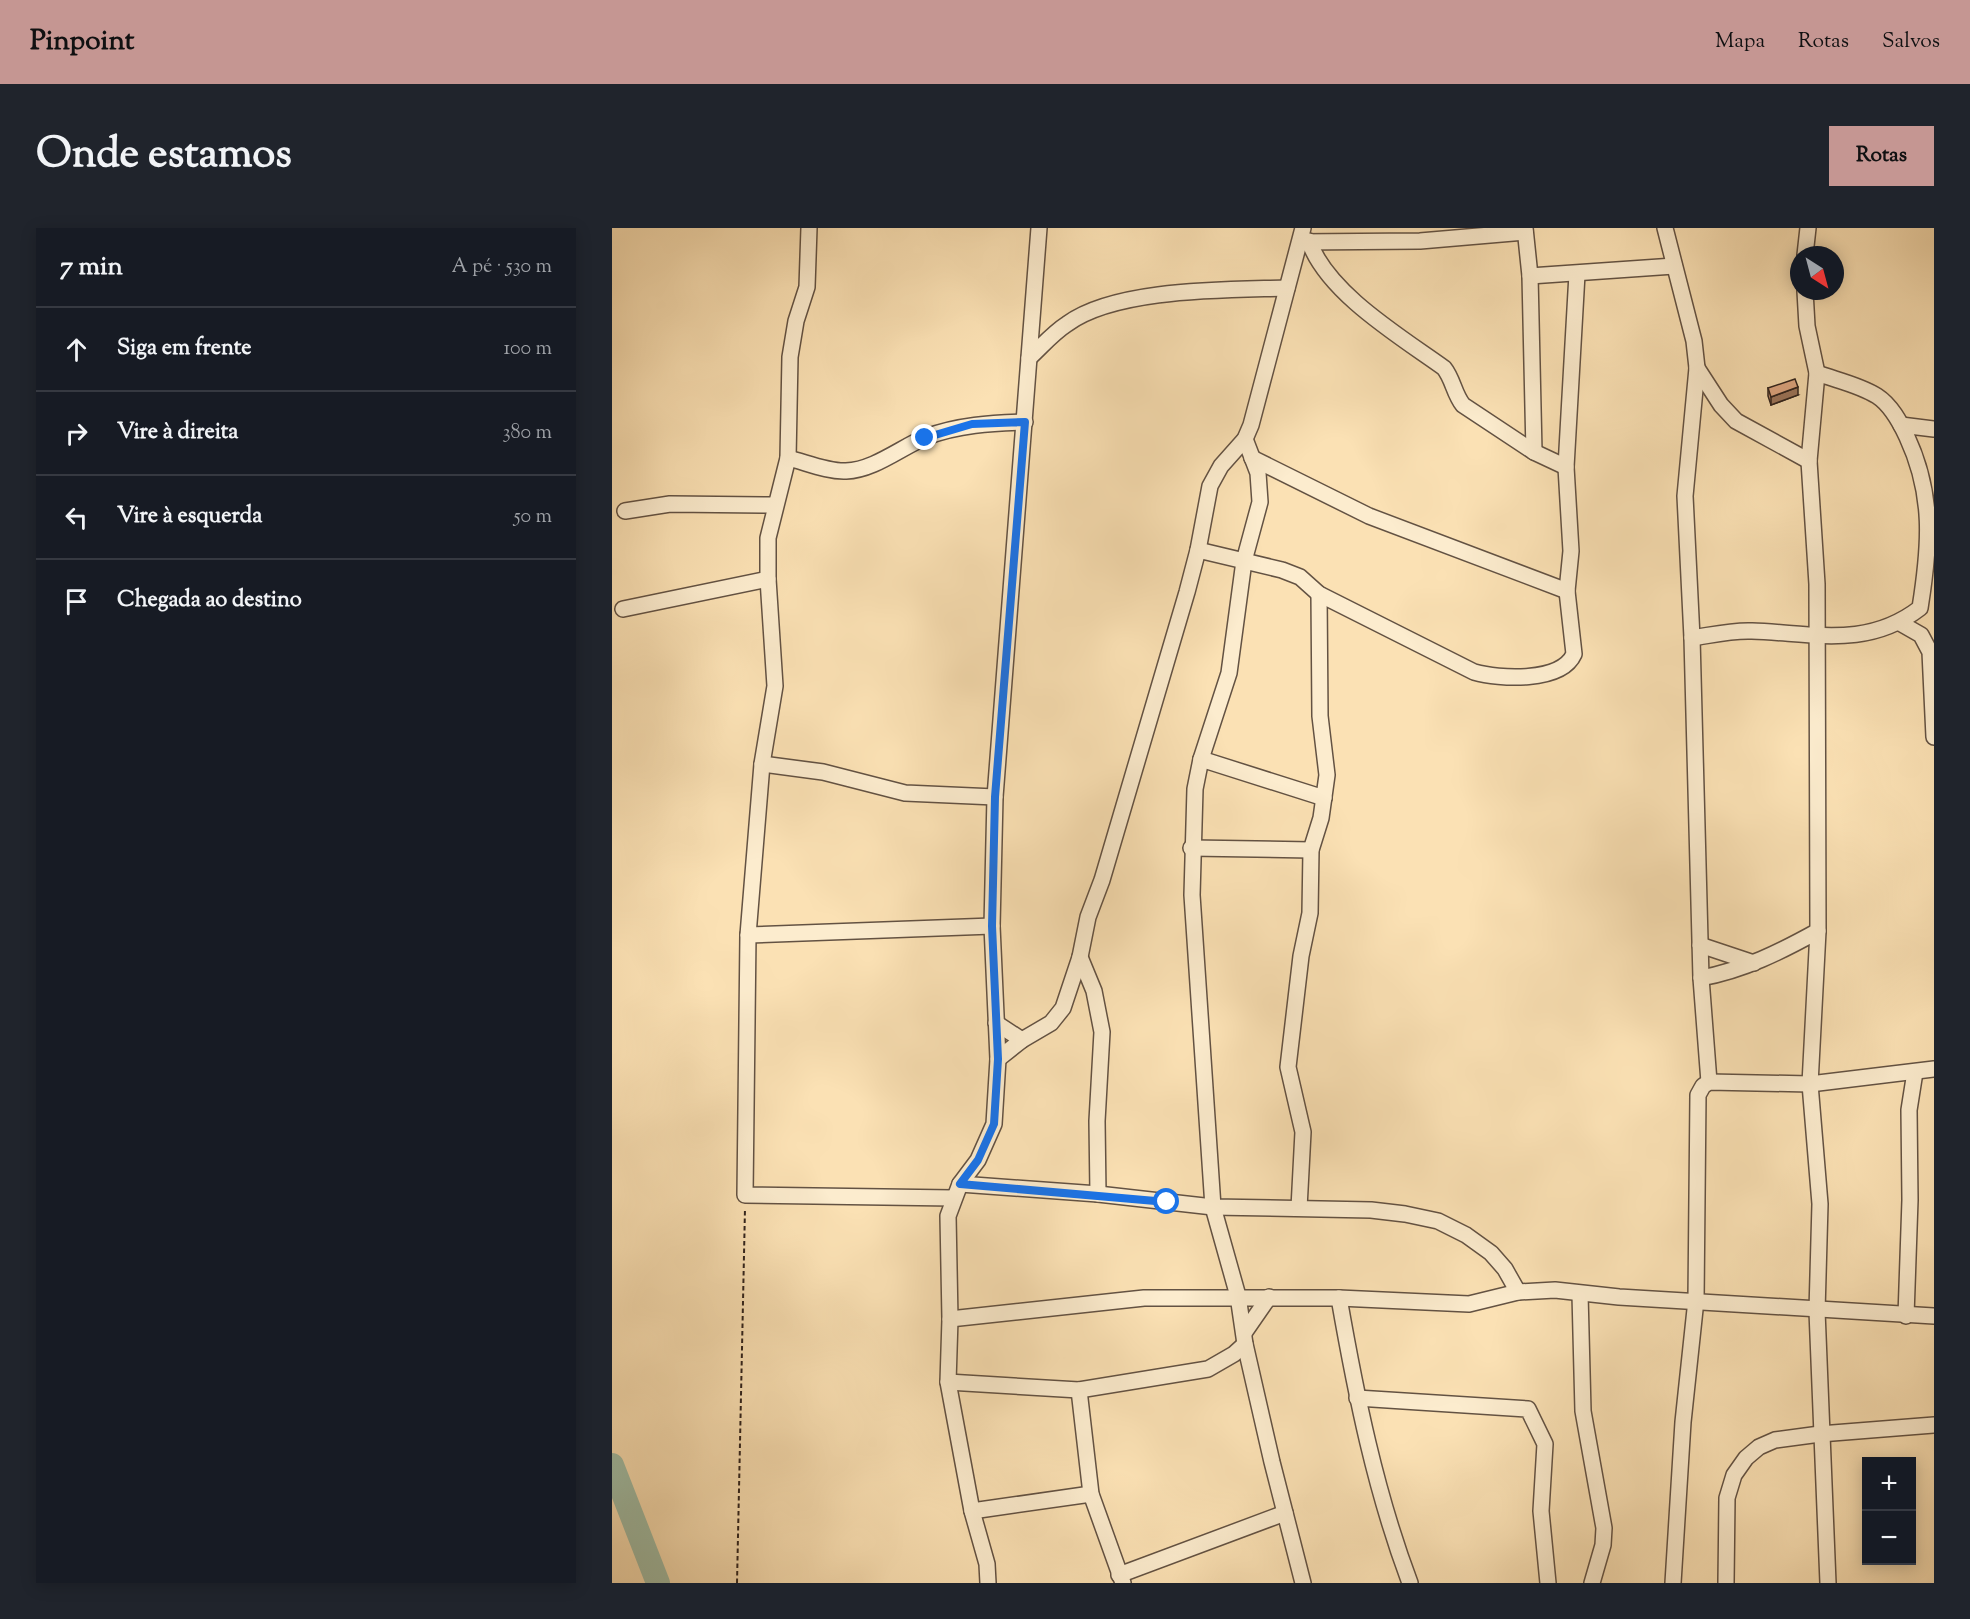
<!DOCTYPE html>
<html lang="pt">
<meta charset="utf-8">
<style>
:root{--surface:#171b24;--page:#20242c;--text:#f1f3f6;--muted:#9ea1a6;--line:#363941;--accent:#c59692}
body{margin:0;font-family:"Sorts Mill Goudy",serif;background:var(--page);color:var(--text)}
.controls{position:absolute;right:18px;bottom:18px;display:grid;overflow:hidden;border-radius:0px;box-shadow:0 3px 15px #0003}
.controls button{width:54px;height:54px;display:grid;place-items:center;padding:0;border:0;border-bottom:2px solid var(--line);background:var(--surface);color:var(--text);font:30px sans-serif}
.compass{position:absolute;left:1178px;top:18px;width:54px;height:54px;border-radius:50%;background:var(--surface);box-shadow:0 3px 15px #0003;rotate:144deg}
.stop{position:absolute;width:18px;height:18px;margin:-14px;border:4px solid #1a73e8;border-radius:50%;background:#fff}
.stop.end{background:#1a73e8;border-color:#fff;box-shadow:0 2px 6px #0008}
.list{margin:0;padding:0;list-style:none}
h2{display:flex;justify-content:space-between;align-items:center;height:78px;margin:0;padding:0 24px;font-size:26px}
h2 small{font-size:20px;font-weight:400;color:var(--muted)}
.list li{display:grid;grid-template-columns:39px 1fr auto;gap:18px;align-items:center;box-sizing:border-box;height:84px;padding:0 24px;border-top:2px solid var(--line)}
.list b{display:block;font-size:22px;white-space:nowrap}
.list em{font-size:20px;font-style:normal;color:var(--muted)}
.icon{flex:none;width:33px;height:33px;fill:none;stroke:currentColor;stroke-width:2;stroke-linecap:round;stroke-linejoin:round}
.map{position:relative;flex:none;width:1322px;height:1355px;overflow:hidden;border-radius:0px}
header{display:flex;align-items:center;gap:36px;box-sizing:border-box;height:84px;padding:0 30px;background:var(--accent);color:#111}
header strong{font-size:28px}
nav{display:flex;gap:33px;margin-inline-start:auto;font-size:21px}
.intro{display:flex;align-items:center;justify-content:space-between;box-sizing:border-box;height:144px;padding:0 36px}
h1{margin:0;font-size:42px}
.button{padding:15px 27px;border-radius:0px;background:var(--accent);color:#111;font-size:21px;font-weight:700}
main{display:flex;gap:36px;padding:0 36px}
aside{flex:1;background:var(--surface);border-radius:0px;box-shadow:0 3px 15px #0003}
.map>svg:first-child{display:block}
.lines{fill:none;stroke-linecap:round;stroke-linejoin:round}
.river{stroke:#a0bea7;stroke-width:24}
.minor-casing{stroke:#635243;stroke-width:18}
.path{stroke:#30231d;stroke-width:2;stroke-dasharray:4.5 3;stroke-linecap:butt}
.minor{stroke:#fcecce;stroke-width:15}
.wall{fill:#c19071;stroke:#30231d;stroke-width:1.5}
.shaded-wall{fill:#9d765c;stroke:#30231d;stroke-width:1.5}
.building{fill:#e0a883;stroke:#30231d;stroke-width:1.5}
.route{stroke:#1a73e8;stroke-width:8}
</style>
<header>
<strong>Pinpoint</strong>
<nav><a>Mapa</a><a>Rotas</a><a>Salvos</a></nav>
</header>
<div class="intro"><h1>Onde estamos</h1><a class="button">Rotas</a></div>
<main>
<aside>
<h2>7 min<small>A pé · 530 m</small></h2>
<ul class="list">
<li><svg class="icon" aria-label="ahead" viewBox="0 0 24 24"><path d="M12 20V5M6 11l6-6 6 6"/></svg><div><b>Siga em frente</b></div><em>100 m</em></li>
<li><svg class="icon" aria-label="right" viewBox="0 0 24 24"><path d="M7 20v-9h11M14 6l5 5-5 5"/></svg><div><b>Vire à direita</b></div><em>380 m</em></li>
<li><svg class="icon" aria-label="left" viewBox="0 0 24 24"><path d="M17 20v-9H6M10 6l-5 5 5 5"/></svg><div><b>Vire à esquerda</b></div><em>50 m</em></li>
<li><svg class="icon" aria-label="arrive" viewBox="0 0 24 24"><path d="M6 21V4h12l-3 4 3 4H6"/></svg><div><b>Chegada ao destino</b></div></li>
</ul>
</aside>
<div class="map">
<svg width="1322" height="1355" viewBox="0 0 1322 1355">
<rect width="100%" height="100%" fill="#fbe1b4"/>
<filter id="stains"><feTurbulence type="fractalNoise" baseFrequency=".00333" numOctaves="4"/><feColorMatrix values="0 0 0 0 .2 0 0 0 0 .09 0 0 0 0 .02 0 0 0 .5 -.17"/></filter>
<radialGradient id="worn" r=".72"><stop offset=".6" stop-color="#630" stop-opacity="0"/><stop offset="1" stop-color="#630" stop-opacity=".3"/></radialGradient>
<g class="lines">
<path class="river" d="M 0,1237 L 46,1355"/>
<g class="minor-casing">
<g id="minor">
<path d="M 197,0 L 195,59 L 184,93 L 178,129 L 176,230 L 156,310 L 156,351 L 163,458 L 150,536 L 136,707 L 133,967 L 341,970"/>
<path d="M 913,0 L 918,48 L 922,224"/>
<path d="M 1053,0 L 1082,113 L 1085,140 L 1073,268 L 1080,410 L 1089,750 L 1097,854"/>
<path d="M 697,13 C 715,65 789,109 832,140 C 841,151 842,166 851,177 L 922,224 L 954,239"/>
<path d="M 688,14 L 808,13 L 913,4"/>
<path d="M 1193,27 L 1196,0"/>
<path d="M 918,48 L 1062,38"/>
<path d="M 1193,63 L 1195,98 L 1205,145 L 1197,233 L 1205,356 L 1206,703 L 1198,856 L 1208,976 L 1205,1083 L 1216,1355"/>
<path d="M 417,130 C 429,119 441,105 455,96 C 504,60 615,62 675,60"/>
<path d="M 1085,140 L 1109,177 L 1124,193 L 1197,233"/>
<path d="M 1289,197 L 1322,201"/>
<path d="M 633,211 L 646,245 L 648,274 L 632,333 L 617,445 L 589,531 L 583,561 L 580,667 L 601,979 L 626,1068 L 633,1116 L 660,1234 L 691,1355"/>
<path d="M 176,230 C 193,234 216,244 234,243 C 262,242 288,220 314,209 C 346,197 379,195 413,194"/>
<path d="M 640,230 L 757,288 L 955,363"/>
<path d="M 13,283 L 58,276 L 163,277"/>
<path d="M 586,322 L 670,342 L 688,349 L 707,366 L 862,444 C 887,451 949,455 962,426 L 955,363 L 959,323 L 954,239 L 965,46"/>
<path d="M 11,381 L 156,351"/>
<path d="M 1288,395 L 1309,407 L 1318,424 L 1322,509"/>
<path d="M 1080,410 C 1100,407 1120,402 1140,403 C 1201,405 1255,421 1308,380 C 1318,317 1322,267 1295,209 C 1288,194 1279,177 1265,168 C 1248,157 1224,152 1205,145"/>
<path d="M 589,531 L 712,570"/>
<path d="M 150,536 L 211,544 L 293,565 L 383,569"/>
<path d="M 579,620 L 699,622"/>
<path d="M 136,707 L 380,698"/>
<path d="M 1088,717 L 1142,735"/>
<path d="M 468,729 L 482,763 L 490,804 L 485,893 L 486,966"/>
<path d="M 1089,750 C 1132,742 1168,724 1206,703"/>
<path d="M 384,795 L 410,812"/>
<path d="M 386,831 L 410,812 L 439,795 L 451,780 L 468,729 L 476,689 L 490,652 L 575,364 L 586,322 L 598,258 L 609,238 L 633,211 L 639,197 L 691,0"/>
<path d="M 348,956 L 486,966 L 601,979 L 759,982 L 793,986 L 826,993 L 854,1007 L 879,1025 L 893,1041 L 906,1064"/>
<path d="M 687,980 L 691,904 L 676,839 L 689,728 L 698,685 L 699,622 L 709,590 L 715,547 L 708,488 L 707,366"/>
<path d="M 968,1066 L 971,1183 L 992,1300 L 991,1317 L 980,1355"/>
<path d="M 727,1070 C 744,1167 763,1262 798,1355"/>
<path d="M 1294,1088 L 1298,972 L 1297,882 L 1303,844"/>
<path d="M 338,1091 L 532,1070 L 727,1070 L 857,1076 L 906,1064 L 943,1062 L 1007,1069 L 1322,1088"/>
<path d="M 632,1105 L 657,1069"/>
<path d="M 336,1154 L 467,1162 L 596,1141 L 622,1126 L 633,1116"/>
<path d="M 467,1162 L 479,1266 L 511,1355"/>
<path d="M 745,1170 L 916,1181 L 933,1216 L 929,1283 L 936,1355"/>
<path d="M 360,1283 L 479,1266"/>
<path d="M 507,1347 L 673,1285"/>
<path d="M 376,1355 L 375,1336 L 360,1283 L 336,1154 L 338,1091 L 336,988 L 348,956 L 366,932 L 382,896 L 386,831 L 380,698 L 383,569 L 427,0"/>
<path d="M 1061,1355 L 1071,1194 L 1084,1072 L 1086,867 L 1091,858 L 1097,854 L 1198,856 L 1322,841"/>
<path d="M 1114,1355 L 1115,1270 L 1122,1247 L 1134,1230 L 1147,1219 L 1163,1212 L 1208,1206 L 1322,1197"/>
</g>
</g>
<path class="path" d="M 125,1355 L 133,980"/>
<use href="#minor" class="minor"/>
</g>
<path class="wall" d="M 1156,160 L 1186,167 L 1159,177 L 1156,168 Z"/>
<path class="shaded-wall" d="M 1186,159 L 1186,167 L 1159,177 L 1159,169 Z"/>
<path class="building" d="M 1183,151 L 1186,159 L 1159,169 L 1156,160 Z"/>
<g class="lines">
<path class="route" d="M 313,210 L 360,196 L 413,194 L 383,569 L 380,698 L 386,831 L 382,896 L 366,932 L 348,956 L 555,974"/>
</g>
<rect width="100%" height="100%" filter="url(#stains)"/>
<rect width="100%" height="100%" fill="url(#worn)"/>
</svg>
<div class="controls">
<button>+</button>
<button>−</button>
</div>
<svg class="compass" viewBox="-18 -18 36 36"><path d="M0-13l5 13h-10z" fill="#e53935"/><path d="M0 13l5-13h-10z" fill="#9ea1a6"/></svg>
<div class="stop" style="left:555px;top:974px"></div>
<div class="stop end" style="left:313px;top:210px"></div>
</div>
</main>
